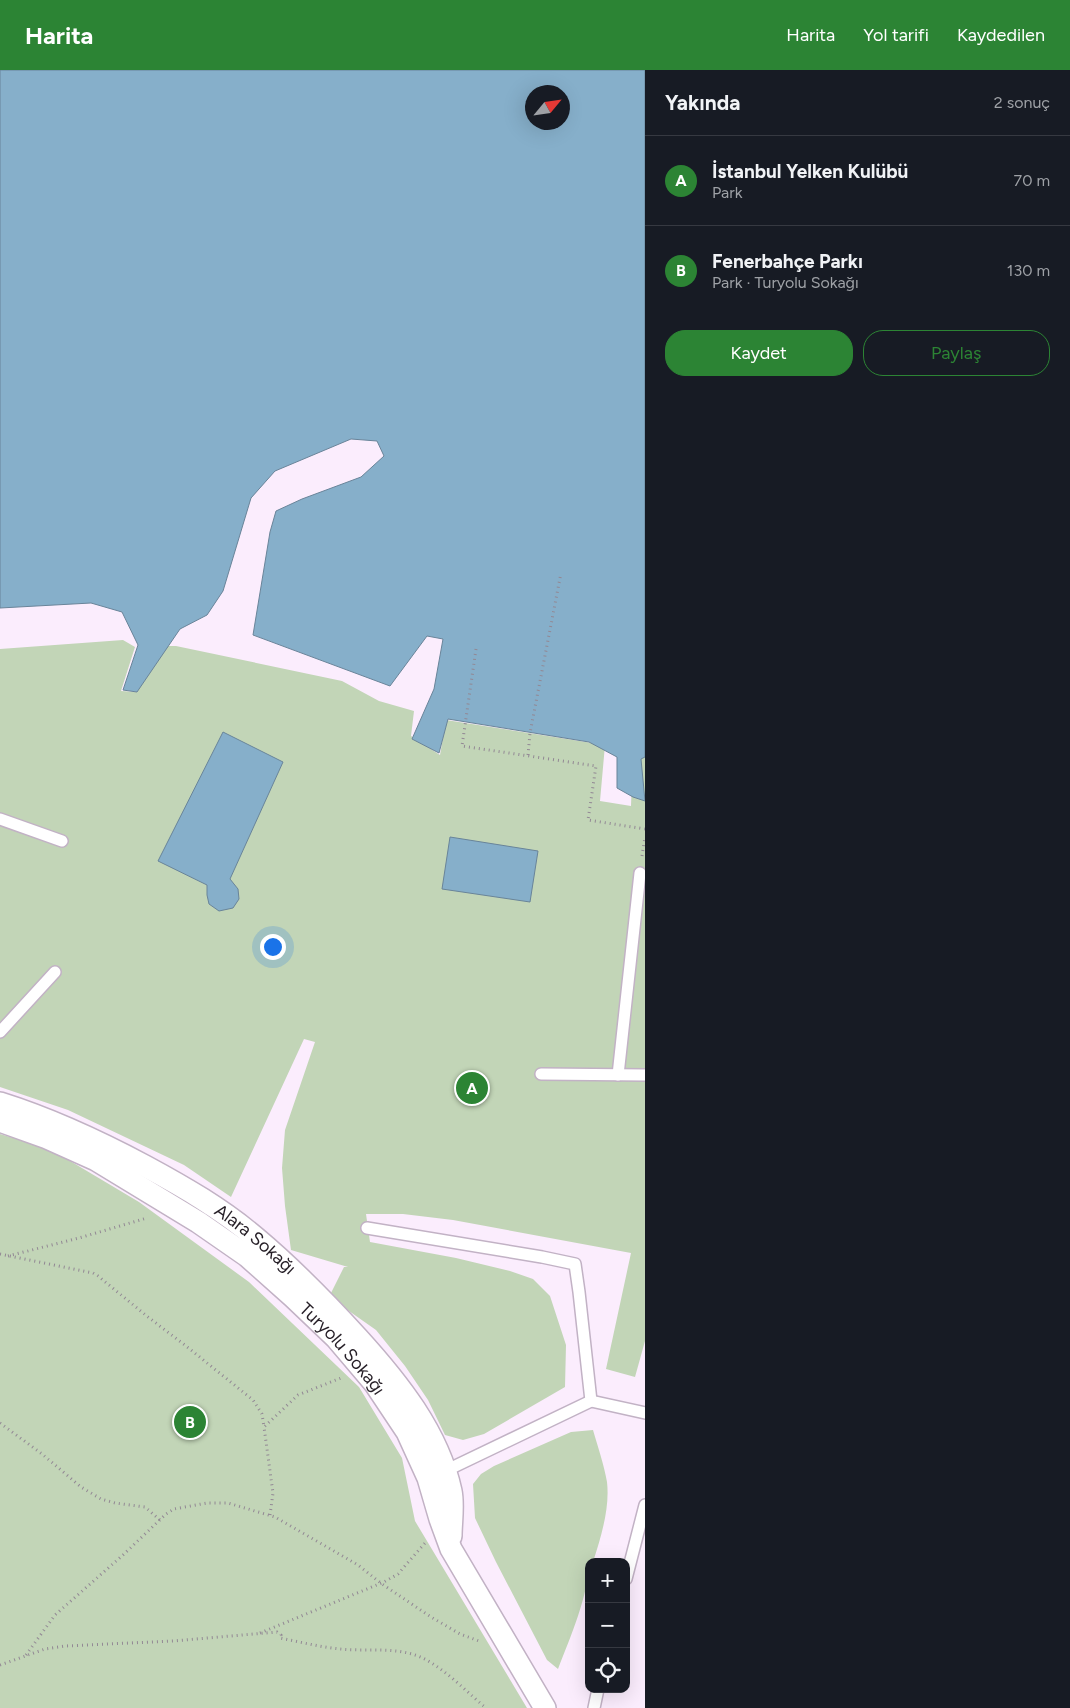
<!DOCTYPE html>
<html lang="tr">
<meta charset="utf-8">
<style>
:root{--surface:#171b24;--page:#20242c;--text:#f1f3f6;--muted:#9ea1a6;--line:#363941;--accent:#2c8434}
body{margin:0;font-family:Figtree,sans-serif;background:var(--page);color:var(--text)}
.controls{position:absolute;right:15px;bottom:15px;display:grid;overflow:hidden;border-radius:10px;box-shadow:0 5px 20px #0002}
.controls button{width:45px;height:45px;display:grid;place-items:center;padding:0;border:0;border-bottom:1px solid var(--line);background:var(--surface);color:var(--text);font:25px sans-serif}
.compass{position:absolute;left:525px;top:15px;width:45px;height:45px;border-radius:50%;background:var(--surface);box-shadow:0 5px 20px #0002;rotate:61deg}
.you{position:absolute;left:272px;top:876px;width:18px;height:18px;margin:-12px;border:4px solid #fff;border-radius:50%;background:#1a73e8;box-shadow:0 0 0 8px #1a73e833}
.badge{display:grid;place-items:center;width:32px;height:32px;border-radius:50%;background:var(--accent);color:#fff;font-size:16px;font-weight:700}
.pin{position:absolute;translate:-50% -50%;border:2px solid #fff;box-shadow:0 1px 5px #0006}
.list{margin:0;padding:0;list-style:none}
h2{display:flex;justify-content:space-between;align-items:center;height:65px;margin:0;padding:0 20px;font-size:21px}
h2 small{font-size:16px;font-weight:400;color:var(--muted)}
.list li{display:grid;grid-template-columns:32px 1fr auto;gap:15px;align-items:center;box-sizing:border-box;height:90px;padding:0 20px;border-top:1px solid var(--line)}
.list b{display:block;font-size:19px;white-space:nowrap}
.list p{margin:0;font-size:16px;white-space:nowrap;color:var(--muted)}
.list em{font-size:16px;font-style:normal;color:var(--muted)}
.actions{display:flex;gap:10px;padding:15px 20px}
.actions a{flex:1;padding:11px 0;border:1px solid var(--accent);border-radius:20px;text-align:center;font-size:18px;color:var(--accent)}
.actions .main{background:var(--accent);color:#fff}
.icon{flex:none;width:28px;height:28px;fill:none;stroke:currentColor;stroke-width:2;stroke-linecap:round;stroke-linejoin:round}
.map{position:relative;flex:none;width:645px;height:1638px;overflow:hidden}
header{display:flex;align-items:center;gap:30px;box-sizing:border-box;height:70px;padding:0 25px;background:var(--accent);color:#fff}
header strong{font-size:24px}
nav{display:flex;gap:28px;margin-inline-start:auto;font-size:18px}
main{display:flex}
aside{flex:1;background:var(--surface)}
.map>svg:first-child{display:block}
.green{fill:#c2d5b7}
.water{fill:#86afca;stroke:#698499;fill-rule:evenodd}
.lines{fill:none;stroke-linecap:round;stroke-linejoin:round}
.service-casing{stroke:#c2b2c5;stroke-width:14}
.minor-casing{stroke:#c2b2c5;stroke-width:24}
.path{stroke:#928894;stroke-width:3;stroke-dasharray:1 4;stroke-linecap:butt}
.service{stroke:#fff;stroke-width:11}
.minor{stroke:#fff;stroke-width:21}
.labels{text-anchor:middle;stroke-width:5;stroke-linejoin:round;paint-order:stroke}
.street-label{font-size:18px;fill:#251e26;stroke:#fbedfd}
</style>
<header>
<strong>Harita</strong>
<nav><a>Harita</a><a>Yol tarifi</a><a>Kaydedilen</a></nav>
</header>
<main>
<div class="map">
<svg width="645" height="1638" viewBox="0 0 645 1638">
<rect width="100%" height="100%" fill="#fbedfd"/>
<g class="green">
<path d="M 123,570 L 135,577 L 121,621 L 137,622 L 161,576 L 176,576 L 342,611 L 379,631 L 414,641 L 411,666 L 440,685 L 446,650 L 605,675 L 600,731 L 631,736 L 633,684 L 645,677 L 645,1271 L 635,1307 L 606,1299 L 631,1183 L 453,1150 L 403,1144 L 366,1144 L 370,1172 L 456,1188 L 510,1201 L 533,1209 L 550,1226 L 566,1275 L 565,1317 L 484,1364 L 463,1370 L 445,1365 L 428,1330 L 405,1296 L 376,1260 L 329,1227 L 344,1197 L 348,1197 L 291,1180 L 285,1136 L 282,1098 L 285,1060 L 315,972 L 304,969 L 231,1127 L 184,1095 L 68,1040 L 0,1017 L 0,579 Z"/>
<path d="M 0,1064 L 50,1079 L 139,1132 L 249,1212 L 359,1317 L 402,1388 L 415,1451 L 527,1638 L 0,1638 Z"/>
<path d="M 593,1360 C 598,1377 604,1395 607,1412 C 610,1438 601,1467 593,1492 L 589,1492 C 589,1524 570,1568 558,1599 L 547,1590 L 496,1492 L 475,1448 L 473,1414 L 481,1404 L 494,1396 L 571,1362 Z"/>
</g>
<g class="water">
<path d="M 0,0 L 645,0 L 645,687 L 641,689 L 645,731 L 633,727 L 617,718 L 617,687 L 589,672 L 448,649 L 439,683 L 412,669 L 434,619 L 443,569 L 427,566 L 390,616 L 253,565 L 270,462 L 276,441 L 302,429 L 361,407 L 384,386 L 377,371 L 351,369 L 275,401 L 251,428 L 223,521 L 207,545 L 180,559 L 137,622 L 123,620 L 138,575 L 122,542 L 91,533 L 0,538 ZM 532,22 L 562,22 L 562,52 L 532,52 Z"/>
<path d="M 223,662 L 283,692 L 230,809 L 238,819 L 239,829 L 233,838 L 219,841 L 209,834 L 207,825 L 207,815 L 158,791 Z"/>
<path d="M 450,767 L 538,781 L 530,832 L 442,819 Z"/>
</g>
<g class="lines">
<g class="service-casing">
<g id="service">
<path d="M 0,749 L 62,771"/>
<path d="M 0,962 L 55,902"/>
<path d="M 541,1004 L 645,1005"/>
<path d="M 618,1005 L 640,803"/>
<path d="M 367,1158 L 542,1187 L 575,1194 L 579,1222 L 591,1331"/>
<path d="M 445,1401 L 591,1331 L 645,1343"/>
<path d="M 626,1509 L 645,1435"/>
<path d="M 594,1638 L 598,1619"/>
</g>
</g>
<g class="minor-casing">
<g id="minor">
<path id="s1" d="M 0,1033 C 51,1049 98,1071 145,1096 C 184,1117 222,1139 256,1168 C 293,1199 326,1233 358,1268 C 398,1312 438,1362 451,1421 C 454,1435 451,1452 451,1466"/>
<path id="s2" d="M 0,1051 L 47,1068 L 96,1090 L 198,1152 L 247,1186 L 293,1227 L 336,1268 L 375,1314 L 407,1362 L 428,1408 L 440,1449 L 451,1479 L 545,1638"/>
</g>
</g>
<g class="path">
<path d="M 476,579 L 462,676 L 596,696 L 588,750 L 645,759"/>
<path d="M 528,685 L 530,663 L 561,503"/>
<path d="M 642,786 L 645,767"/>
<path d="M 0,1184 L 93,1203 L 98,1206 L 148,1247 L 186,1276 L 253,1330 L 262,1344 L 264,1357"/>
<path d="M 8,1186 L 79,1168 L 147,1148"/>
<path d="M 0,1353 L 42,1384 L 81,1417 L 101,1429 L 115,1433 L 145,1437 L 160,1450"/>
<path d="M 270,1445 L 273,1423 L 264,1357 L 298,1325 L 341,1308"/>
<path d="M 260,1563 L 384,1512 L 398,1504 L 425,1473"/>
<path d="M 26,1585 L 55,1545 L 123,1485 L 166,1444 L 174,1439 L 207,1433 L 228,1433 L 275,1447 L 358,1495 L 382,1514 L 431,1547 L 460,1564 L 479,1571"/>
<path d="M 0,1595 L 45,1579 L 65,1576 L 173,1571 L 277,1562 L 281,1565 L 280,1568 C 300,1572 320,1577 340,1579 C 370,1582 403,1575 430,1592 C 450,1604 468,1623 486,1638"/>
</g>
<use href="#service" class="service"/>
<use href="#minor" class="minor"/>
</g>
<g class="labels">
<g class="street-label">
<text dy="6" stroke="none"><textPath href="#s1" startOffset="291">Alara Sokağı</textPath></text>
<text dy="6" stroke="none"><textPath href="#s2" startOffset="416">Turyolu Sokağı</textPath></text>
</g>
</g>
</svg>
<div class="controls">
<button>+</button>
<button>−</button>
<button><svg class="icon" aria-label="locate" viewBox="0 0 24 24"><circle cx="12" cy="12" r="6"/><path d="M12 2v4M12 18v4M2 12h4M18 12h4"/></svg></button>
</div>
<svg class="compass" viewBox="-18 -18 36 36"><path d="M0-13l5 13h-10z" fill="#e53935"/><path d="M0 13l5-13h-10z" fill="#9ea1a6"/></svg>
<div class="you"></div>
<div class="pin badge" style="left:472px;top:1018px">A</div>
<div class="pin badge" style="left:190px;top:1352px">B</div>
</div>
<aside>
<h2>Yakında<small>2 sonuç</small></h2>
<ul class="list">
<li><span class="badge">A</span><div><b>İstanbul Yelken Kulübü</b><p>Park</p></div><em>70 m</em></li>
<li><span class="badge">B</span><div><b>Fenerbahçe Parkı</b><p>Park · Turyolu Sokağı</p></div><em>130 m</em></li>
</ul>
<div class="actions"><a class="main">Kaydet</a><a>Paylaş</a></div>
</aside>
</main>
